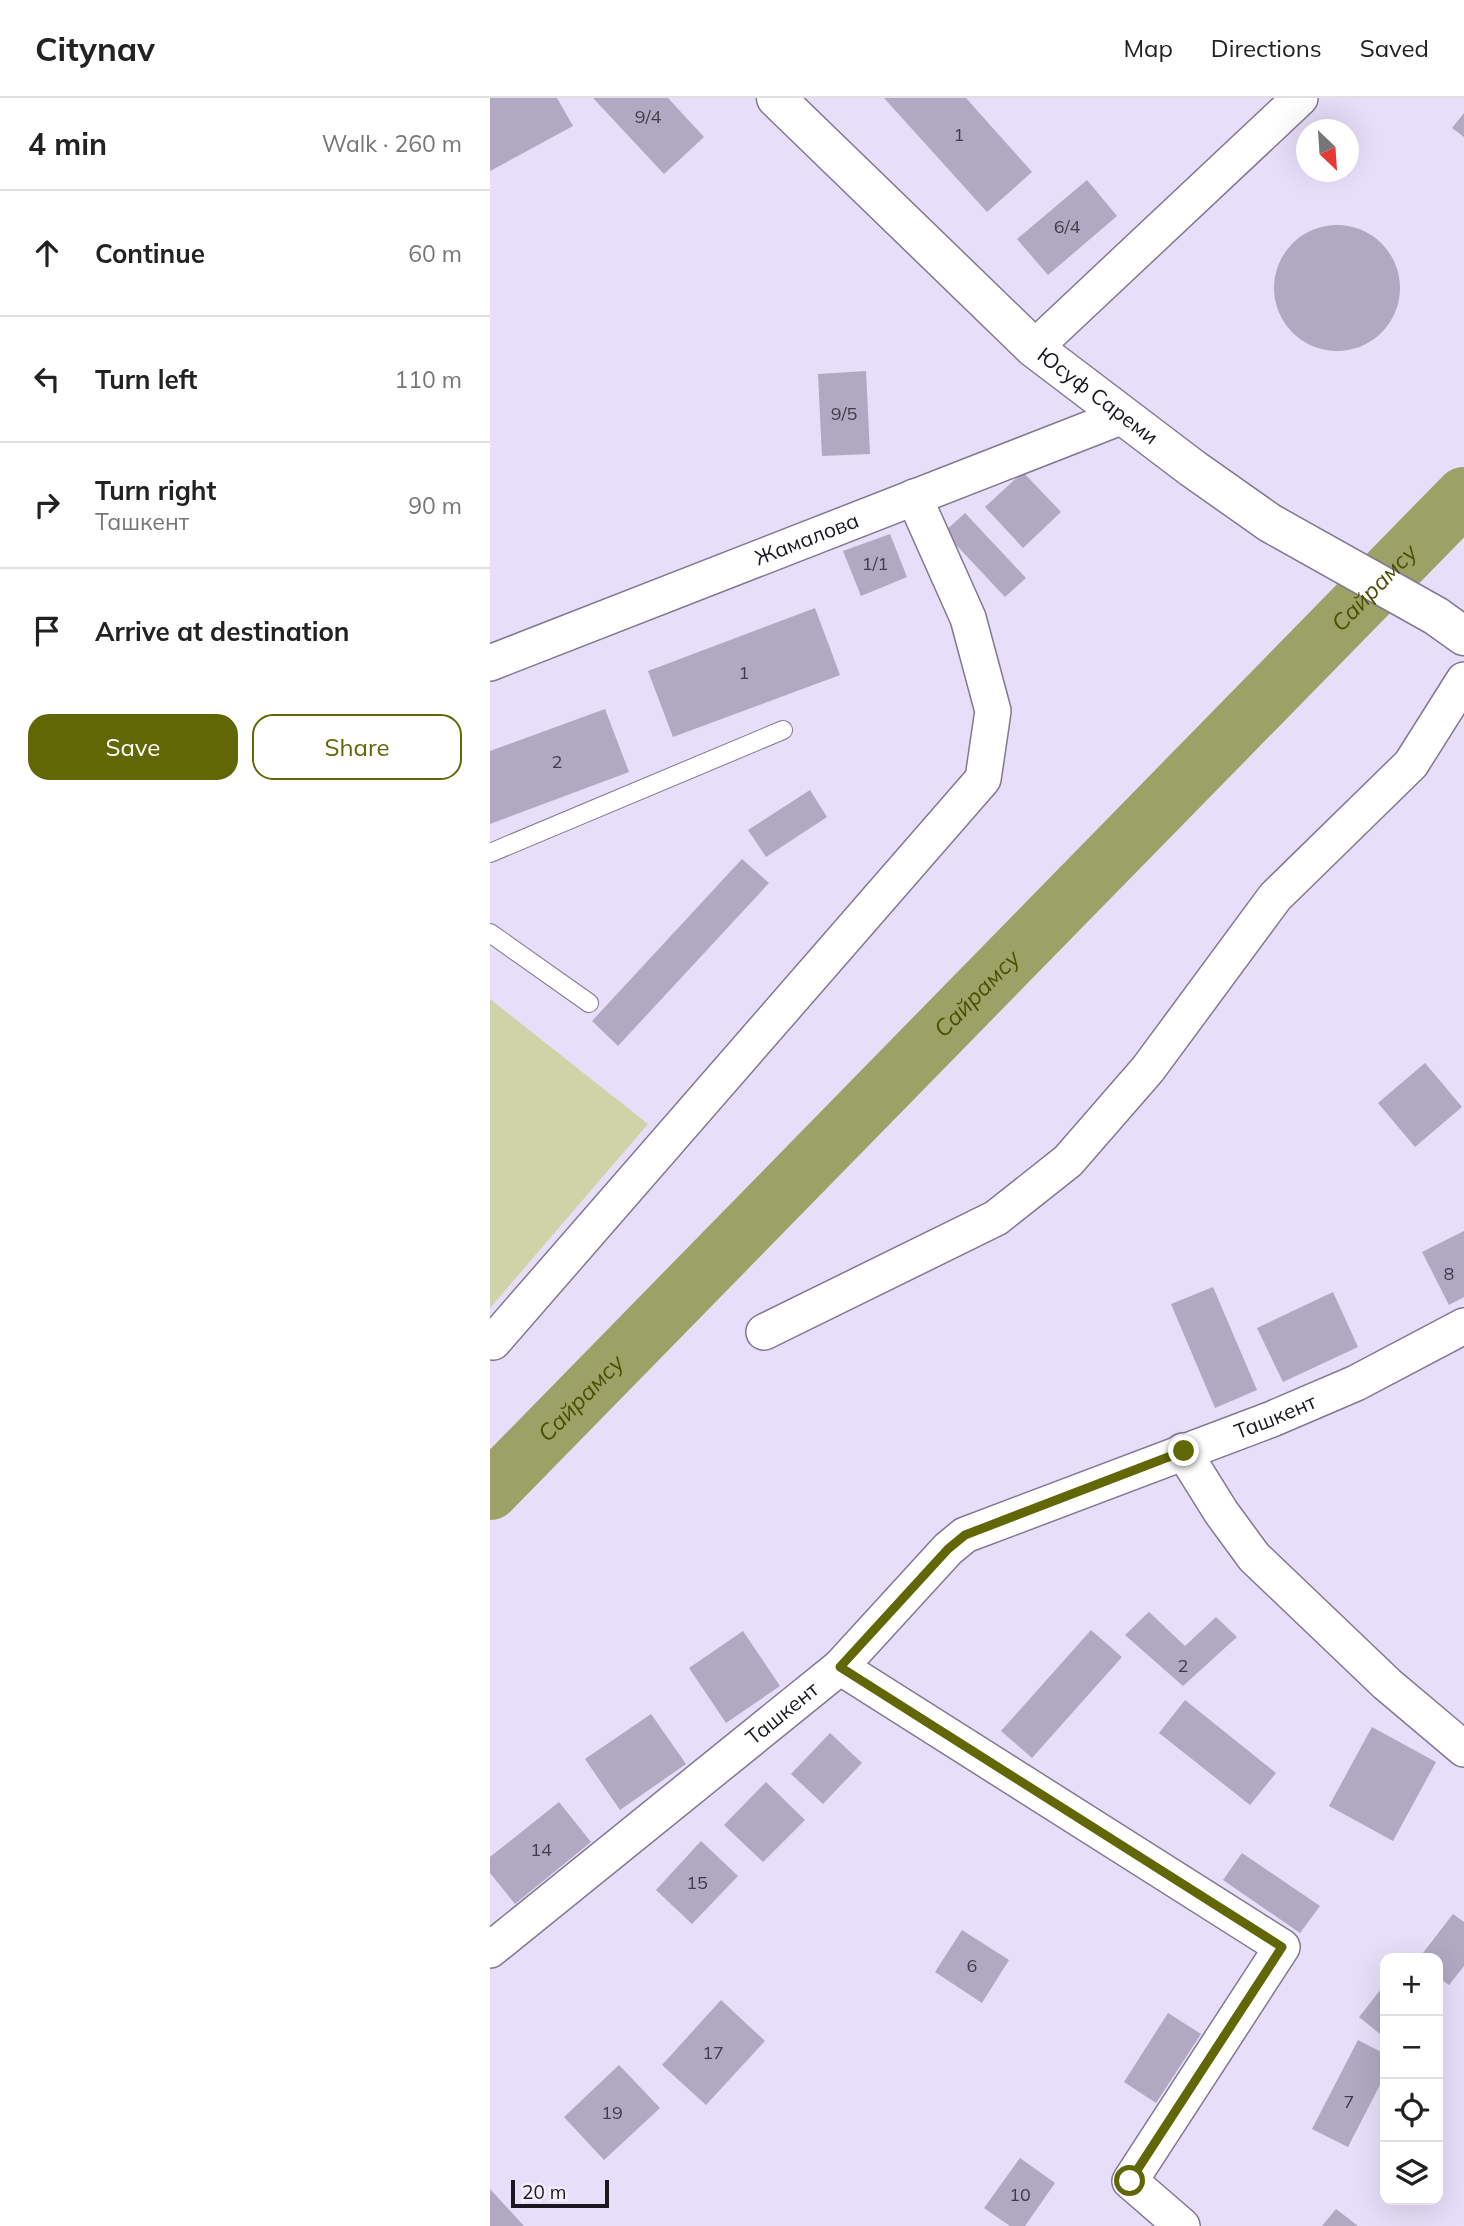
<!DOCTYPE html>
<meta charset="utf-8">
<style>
:root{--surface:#fff;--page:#f2f2f2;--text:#222;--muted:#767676;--line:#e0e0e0;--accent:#626706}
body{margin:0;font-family:Mulish,sans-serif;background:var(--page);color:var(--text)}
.controls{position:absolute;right:21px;bottom:21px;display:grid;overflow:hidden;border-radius:14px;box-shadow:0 7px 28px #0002}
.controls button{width:63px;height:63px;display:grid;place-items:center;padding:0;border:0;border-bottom:2px solid var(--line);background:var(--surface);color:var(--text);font:35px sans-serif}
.compass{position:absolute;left:806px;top:21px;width:63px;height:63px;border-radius:50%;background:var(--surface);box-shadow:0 7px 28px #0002;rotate:155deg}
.scale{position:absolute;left:21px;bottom:18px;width:98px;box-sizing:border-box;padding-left:7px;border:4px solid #1a1720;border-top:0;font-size:19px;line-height:24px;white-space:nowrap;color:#1a1720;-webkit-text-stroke:5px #f3edfe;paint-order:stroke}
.stop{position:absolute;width:21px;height:21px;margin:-16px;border:5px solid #626706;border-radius:50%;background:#fff}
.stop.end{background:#626706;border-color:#fff;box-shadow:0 2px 7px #0008}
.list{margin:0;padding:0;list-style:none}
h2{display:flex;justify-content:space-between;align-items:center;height:91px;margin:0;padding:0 28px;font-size:30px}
h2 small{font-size:23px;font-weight:400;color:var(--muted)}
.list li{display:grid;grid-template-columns:46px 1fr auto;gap:21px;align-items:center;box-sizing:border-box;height:126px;padding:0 28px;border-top:2px solid var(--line)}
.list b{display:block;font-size:26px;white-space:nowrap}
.list p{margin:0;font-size:23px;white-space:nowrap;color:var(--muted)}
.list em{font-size:23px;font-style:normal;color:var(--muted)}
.actions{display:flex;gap:14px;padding:21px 28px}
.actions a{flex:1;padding:16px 0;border:2px solid var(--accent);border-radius:21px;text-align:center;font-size:24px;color:var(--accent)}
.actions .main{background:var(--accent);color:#fff}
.icon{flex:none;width:38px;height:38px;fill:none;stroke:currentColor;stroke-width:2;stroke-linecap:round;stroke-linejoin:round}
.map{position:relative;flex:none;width:974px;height:2128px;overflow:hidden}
header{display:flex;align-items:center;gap:42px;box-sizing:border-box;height:98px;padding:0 35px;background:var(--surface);border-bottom:2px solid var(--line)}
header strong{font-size:33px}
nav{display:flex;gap:38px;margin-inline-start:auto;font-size:24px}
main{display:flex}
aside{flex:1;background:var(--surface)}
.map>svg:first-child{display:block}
.green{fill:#cfd4a8}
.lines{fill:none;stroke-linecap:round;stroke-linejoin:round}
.river{stroke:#9ca265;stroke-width:58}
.building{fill:#b1a8c2}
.service-casing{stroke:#817891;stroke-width:20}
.minor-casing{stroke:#817891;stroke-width:38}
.secondary-casing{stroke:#817891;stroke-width:41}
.service{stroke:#fff;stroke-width:18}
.minor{stroke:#fff;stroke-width:35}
.secondary{stroke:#fff;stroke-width:38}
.route{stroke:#626706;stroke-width:9}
.labels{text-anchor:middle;stroke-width:5;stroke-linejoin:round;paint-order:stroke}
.number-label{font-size:18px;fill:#403b48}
.street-label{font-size:21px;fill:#1a1720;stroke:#f3edfe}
.water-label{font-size:23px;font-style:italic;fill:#4b4f03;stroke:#f3edfe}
</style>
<header>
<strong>Citynav</strong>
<nav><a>Map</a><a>Directions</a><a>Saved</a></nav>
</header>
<main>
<aside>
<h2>4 min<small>Walk · 260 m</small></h2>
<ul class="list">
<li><svg class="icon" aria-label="ahead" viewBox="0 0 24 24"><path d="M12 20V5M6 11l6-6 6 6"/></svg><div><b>Continue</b></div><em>60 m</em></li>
<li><svg class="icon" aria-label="left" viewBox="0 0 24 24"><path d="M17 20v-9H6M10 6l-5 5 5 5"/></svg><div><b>Turn left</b></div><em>110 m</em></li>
<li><svg class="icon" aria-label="right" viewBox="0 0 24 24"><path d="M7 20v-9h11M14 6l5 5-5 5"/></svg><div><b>Turn right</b><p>Ташкент</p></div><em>90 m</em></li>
<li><svg class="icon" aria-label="arrive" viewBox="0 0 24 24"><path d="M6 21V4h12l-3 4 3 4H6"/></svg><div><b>Arrive at destination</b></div></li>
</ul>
<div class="actions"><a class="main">Save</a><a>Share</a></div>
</aside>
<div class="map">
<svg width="974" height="2128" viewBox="0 0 974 2128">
<rect width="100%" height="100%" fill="#e7def9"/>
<path class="green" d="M 0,901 L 158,1026 L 0,1210 Z"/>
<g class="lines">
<path class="river" id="s1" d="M 0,1393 L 974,398"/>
</g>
<g class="building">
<path d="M 0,0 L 67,0 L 83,28 L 0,73 Z"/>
<path d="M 103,0 L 178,0 L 214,39 L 174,76 Z"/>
<path d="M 394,0 L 476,0 L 542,74 L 497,114 Z"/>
<path d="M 974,15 L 974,39 L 962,30 Z"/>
<path d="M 597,82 L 627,118 L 558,177 L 527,141 Z"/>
<circle cx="847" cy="190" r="63"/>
<path d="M 376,273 L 380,356 L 332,358 L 328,276 Z"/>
<path d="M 533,374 L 571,414 L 533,450 L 495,409 Z"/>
<path d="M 475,415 L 536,480 L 515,499 L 454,434 Z"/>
<path d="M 400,436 L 417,479 L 371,498 L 353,453 Z"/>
<path d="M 325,510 L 350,577 L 183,639 L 158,573 Z"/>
<path d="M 115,611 L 139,674 L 0,726 L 0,653 Z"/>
<path d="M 320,692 L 337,719 L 276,759 L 258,732 Z"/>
<path d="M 252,761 L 279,785 L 128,948 L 102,923 Z"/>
<path d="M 935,965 L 972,1009 L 925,1049 L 888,1005 Z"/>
<path d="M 974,1133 L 974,1199 L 959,1207 L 932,1154 Z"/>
<path d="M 723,1189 L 767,1292 L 725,1310 L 681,1206 Z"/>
<path d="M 843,1194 L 868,1249 L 793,1284 L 767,1230 Z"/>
<path d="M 659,1514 L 695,1548 L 726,1519 L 747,1539 L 693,1588 L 635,1537 Z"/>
<path d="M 601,1532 L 632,1559 L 542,1660 L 511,1633 Z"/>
<path d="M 253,1533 L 290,1588 L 236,1625 L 199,1570 Z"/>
<path d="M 695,1602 L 786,1675 L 760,1707 L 669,1635 Z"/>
<path d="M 161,1616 L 196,1666 L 130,1712 L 95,1661 Z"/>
<path d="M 882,1629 L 946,1664 L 903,1743 L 839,1708 Z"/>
<path d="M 340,1635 L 372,1665 L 333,1706 L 301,1676 Z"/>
<path d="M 276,1684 L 315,1722 L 273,1764 L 234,1727 Z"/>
<path d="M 69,1704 L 101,1744 L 25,1806 L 0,1775 L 0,1759 Z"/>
<path d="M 211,1743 L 248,1778 L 202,1826 L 166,1792 Z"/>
<path d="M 752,1755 L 830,1808 L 810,1835 L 733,1782 Z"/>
<path d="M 963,1816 L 974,1824 L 974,1868 L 959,1887 L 948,1879 L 948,1860 L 929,1860 Z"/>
<path d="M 472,1832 L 519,1862 L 492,1905 L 445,1874 Z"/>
<path d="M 895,1886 L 895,1940 L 869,1919 Z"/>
<path d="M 231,1902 L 275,1943 L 216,2007 L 172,1967 Z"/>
<path d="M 678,1915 L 711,1936 L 666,2005 L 634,1984 Z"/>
<path d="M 868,1942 L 895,1956 L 895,1977 L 858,2049 L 822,2031 Z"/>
<path d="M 129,1967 L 170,2010 L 114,2062 L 74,2019 Z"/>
<path d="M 530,2060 L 565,2085 L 535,2128 L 520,2128 L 494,2110 Z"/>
<path d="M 0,2091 L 34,2128 L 0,2128 Z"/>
<path d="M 846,2111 L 868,2128 L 832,2128 Z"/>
</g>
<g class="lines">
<g class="service-casing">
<g id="service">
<path d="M 0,755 L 293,632"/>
<path d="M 0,835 L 99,905"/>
</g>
</g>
<g class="minor-casing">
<g id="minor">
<path d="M 544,250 L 810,0"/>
<path id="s2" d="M 0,565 L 633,318"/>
<path d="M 274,1234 L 506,1120 L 578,1063 L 658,971 L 785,799 L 921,666 L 974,582"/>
<path d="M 3,1244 L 493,681 L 503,613 L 478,520 L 424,399"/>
<path d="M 693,1353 L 731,1414 L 764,1459 L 897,1586 L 974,1651"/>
<path d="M 350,1569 L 792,1849 L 640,2083 L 692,2128"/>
<path id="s3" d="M 0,1852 L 350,1569 L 458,1451 L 475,1437 L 782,1321 L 866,1285 L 974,1228"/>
</g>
</g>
<g class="secondary-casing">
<g id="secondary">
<path id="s4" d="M 286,0 L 544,250 L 702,370 L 780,425 L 946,518 L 974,538"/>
</g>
</g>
<use href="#service" class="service"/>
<use href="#minor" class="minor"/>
<use href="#secondary" class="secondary"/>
</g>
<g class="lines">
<path class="route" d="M 640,2083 L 792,1849 L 350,1569 L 458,1451 L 475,1437 L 694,1353"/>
</g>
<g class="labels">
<g class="number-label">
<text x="158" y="25">9/4</text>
<text x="469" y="43">1</text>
<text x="577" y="135">6/4</text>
<text x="354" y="322">9/5</text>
<text x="385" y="472">1/1</text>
<text x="254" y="581">1</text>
<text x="67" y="670">2</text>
<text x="959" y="1182">8</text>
<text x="693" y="1574">2</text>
<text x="51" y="1758">14</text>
<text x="207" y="1791">15</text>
<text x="482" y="1874">6</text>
<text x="223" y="1961">17</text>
<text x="859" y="2010">7</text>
<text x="122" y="2021">19</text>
<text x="530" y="2103">10</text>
</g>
<g class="street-label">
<text dy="7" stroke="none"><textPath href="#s4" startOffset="439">Юсуф Сареми</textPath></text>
<text dy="7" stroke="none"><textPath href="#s2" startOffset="340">Жамалова</textPath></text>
<text dy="7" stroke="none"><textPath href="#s3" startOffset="964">Ташкент</textPath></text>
<text dy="7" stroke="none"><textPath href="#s3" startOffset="376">Ташкент</textPath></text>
</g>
<g class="water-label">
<text dy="8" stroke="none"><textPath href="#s1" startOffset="1264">Сайрамсу</textPath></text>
<text dy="8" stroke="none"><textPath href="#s1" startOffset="696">Сайрамсу</textPath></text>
<text dy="8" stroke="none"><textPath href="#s1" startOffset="130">Сайрамсу</textPath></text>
</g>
</g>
</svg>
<div class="controls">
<button>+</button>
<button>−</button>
<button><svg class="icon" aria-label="locate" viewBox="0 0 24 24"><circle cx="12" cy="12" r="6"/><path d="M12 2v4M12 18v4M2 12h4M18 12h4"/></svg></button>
<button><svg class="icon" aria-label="layers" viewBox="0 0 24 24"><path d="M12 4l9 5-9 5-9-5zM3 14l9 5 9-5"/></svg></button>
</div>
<svg class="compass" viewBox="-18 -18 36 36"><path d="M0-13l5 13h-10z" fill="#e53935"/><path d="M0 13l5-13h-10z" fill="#767676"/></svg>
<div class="scale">20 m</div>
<div class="stop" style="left:640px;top:2083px"></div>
<div class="stop end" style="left:694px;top:1353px"></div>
</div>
</main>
